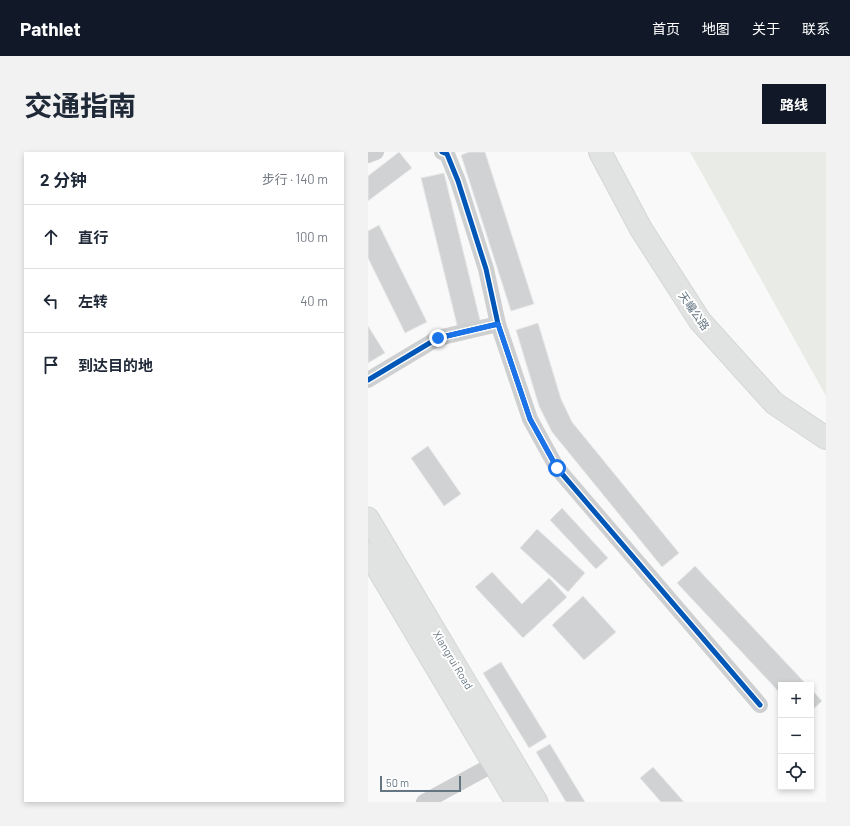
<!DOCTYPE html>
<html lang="zh">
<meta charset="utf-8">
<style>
:root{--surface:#fff;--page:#f2f2f3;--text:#1f2937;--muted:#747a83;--line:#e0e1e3;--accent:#111827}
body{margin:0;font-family:Barlow,"Noto Sans SC",sans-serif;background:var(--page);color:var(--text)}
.controls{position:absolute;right:12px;bottom:12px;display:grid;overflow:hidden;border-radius:0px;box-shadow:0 2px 6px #0003}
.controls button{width:36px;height:36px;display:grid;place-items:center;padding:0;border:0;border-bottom:1px solid var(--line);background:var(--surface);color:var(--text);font:20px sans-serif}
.scale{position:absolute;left:12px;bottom:10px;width:81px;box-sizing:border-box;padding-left:4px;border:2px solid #657683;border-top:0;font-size:11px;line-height:14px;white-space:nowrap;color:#657683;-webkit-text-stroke:3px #fff;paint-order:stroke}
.stop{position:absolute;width:12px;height:12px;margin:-9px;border:3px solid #1a73e8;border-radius:50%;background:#fff}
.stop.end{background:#1a73e8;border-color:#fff;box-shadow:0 1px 4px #0008}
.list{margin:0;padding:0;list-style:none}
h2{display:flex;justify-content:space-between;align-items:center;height:52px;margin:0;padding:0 16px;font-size:17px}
h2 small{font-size:13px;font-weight:400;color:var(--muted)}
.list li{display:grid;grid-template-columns:26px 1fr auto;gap:12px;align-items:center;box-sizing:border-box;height:64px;padding:0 16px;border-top:1px solid var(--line)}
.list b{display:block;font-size:15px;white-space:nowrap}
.list em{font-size:13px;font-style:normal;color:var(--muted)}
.icon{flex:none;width:22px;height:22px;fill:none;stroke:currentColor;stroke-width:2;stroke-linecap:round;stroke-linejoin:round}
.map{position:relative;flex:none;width:458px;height:650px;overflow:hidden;border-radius:0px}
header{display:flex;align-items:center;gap:24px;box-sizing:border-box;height:56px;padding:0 20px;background:var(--accent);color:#fff}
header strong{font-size:19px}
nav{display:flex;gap:22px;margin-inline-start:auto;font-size:14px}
.intro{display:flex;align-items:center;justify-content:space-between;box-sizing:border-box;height:96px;padding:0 24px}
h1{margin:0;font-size:28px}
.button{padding:10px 18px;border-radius:0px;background:var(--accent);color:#fff;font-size:14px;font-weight:700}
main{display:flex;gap:24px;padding:0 24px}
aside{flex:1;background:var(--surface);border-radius:0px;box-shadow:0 2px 6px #0003}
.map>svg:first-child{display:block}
.green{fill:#e8ebe6}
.building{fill:#d0d2d3;stroke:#e8e8e8}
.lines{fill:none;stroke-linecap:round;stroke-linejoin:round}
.major-casing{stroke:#d5d6d7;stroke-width:23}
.highway-casing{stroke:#d5d6d6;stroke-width:24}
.minor{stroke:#cecfd0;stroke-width:16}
.major{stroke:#e1e2e2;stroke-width:21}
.highway{stroke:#e1e2e2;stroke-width:22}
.cycleway-casing{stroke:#fff;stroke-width:8}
.cycleway{stroke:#0057b8;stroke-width:5}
.route{stroke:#1a73e8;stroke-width:5}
.labels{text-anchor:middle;stroke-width:4;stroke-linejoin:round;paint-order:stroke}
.street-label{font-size:11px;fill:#657683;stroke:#fff}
</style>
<header>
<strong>Pathlet</strong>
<nav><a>首页</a><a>地图</a><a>关于</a><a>联系</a></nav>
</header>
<div class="intro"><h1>交通指南</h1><a class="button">路线</a></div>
<main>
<aside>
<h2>2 分钟<small>步行 · 140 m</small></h2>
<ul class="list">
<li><svg class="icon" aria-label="ahead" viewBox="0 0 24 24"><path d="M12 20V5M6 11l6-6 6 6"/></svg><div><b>直行</b></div><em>100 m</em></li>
<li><svg class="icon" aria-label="left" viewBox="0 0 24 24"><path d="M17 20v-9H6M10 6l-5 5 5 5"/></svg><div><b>左转</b></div><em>40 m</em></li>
<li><svg class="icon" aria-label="arrive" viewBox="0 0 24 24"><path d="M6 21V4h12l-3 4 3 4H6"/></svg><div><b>到达目的地</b></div></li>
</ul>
</aside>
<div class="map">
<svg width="458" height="650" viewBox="0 0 458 650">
<rect width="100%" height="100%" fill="#f9f9f9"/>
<path class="green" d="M 322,0 L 458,0 L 458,244 Z"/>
<g class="building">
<path d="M 31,0 L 44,16 L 0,49 L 0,24 Z"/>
<path d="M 101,0 L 117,0 L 166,152 L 143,159 L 93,3 Z"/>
<path d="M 76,21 L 113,172 L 90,177 L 53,26 Z"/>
<path d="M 11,73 L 59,170 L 37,181 L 0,106 L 0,79 Z"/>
<path d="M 170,171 L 193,247 L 204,270 L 311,401 L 294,415 L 184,280 L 171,254 L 148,178 Z"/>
<path d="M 0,174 L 17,201 L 0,211 Z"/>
<path d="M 60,294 L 93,342 L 76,354 L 43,306 Z"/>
<path d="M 194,356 L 240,406 L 228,417 L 182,368 Z"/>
<path d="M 169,377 L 217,421 L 200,440 L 152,396 Z"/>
<path d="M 327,414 L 439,533 L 413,533 L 413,542 L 309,431 Z"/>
<path d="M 124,420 L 154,452 L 181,426 L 199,445 L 155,486 L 107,435 Z"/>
<path d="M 215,444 L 248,480 L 216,508 L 184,473 Z"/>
<path d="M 133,510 L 179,585 L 161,596 L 115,521 Z"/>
<path d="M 443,537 L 454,549 L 443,559 Z"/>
<path d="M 182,592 L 217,650 L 198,650 L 168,600 Z"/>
<path d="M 285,615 L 316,650 L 293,650 L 272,626 Z"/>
</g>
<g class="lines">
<g class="major-casing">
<g id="major">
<path d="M 0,366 L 169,650"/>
<path d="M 0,401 L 148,650"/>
</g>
</g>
<g class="highway-casing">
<path id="highway" d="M 232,0 L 273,77 L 332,169 L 406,251 L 458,286"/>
</g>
<g class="minor">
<path d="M 74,0 L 79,2 L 90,29 L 118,117 L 130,172 L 162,267 L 189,316 L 392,553"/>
<path d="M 0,3 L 8,0"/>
<path d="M 0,228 L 70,186 L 130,172"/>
<path d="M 56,650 L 126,612"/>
</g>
<use href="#major" class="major"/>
<use href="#highway" class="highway"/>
<g class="cycleway-casing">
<g id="cycleway">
<path d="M 74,0 L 79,2 L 90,29 L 118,117 L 130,172 L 162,267 L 189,316 L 392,553"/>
<path d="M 0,228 L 70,186 L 130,172"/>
</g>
</g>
<use href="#cycleway" class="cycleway"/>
</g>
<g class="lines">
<path class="route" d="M 70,186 L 130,172 L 162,267 L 189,316"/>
</g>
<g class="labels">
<g class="street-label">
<text transform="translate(326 159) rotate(55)" y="4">天巉公路</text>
<text transform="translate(85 508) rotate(59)" y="4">Xiangrui Road</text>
</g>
</g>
</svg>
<div class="controls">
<button>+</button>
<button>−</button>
<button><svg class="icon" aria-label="locate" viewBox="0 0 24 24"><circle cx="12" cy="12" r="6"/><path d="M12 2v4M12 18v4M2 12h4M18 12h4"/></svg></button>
</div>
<div class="scale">50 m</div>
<div class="stop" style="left:189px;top:316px"></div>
<div class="stop end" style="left:70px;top:186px"></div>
</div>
</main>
